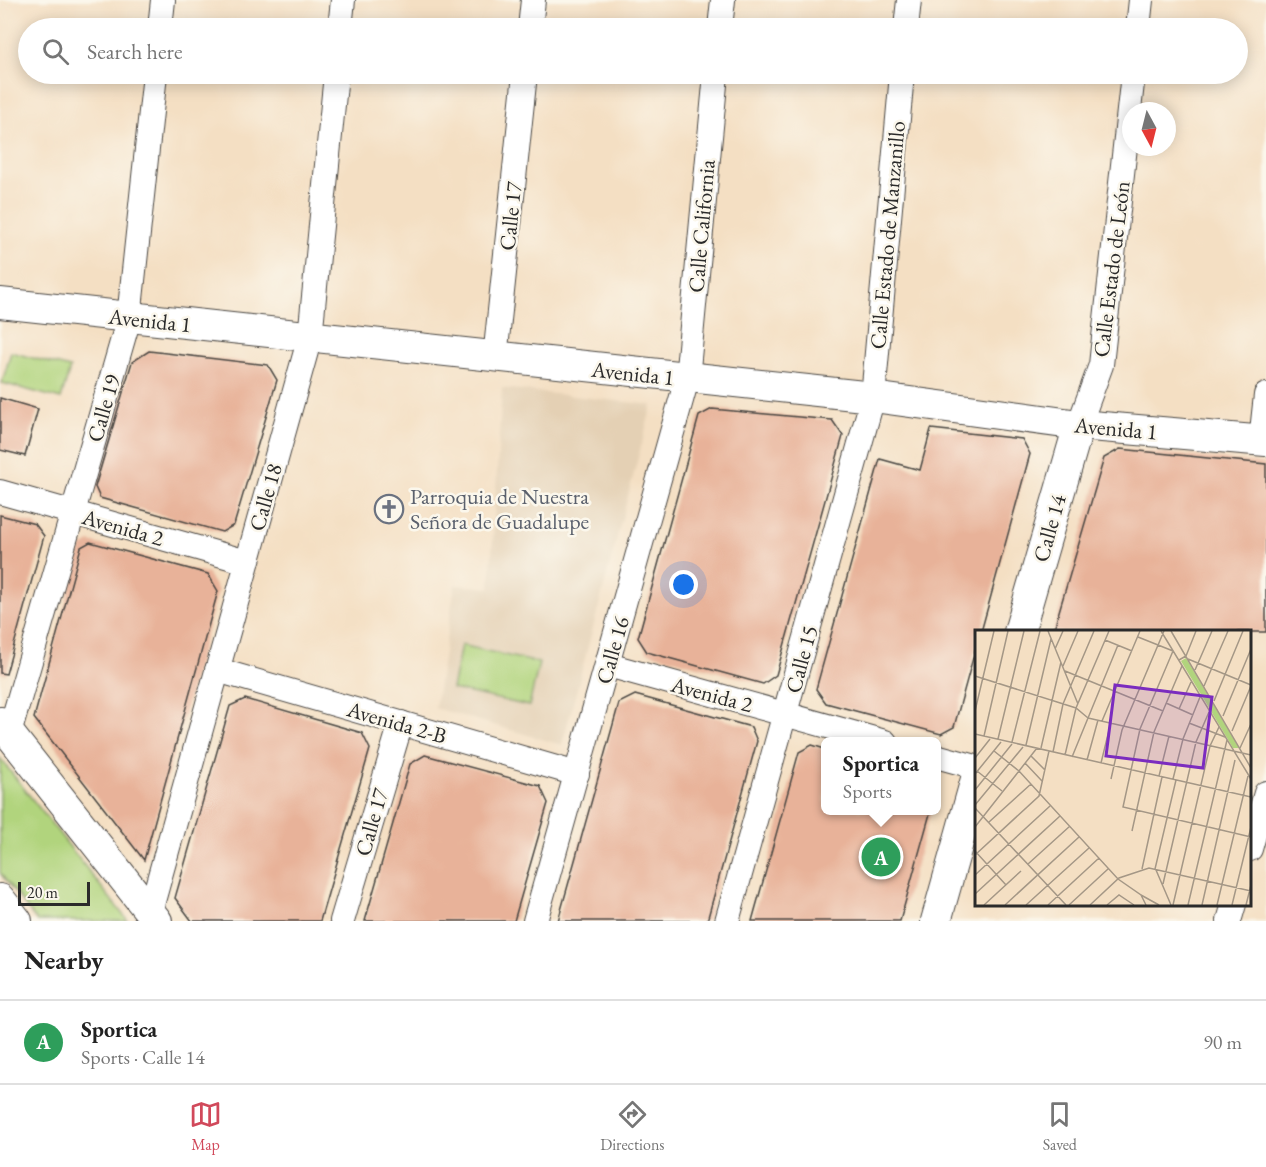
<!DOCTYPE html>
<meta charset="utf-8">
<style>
:root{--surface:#fff;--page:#f2f2f2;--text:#222;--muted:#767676;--line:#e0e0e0;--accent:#d1495b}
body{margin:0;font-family:"EB Garamond",serif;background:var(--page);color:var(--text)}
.compass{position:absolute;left:1122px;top:102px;width:54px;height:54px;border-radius:50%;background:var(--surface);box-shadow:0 3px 15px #0003;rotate:173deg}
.scale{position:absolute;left:18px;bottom:15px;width:72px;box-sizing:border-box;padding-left:6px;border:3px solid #2b2b2b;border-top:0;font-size:16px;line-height:21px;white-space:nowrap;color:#2b2b2b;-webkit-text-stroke:4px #fbf7ec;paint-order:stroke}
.you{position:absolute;left:684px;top:585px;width:21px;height:21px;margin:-15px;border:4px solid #fff;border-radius:50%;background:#1a73e8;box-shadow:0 0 0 9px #1a73e833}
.badge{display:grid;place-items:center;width:39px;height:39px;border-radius:50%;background:var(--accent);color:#fff;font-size:20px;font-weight:700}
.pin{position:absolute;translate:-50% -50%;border:3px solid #fff;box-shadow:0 2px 6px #0006}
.popup{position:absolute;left:821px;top:737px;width:120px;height:78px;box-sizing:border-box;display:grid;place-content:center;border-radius:9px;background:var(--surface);filter:drop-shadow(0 2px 4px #0005);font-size:20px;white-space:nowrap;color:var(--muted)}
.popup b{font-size:22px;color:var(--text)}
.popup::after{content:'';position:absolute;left:50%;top:100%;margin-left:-12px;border:12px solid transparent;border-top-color:var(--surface)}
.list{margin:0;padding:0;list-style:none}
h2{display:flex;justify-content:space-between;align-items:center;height:78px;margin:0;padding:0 24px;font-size:26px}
h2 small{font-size:20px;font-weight:400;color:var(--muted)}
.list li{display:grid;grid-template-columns:39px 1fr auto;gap:18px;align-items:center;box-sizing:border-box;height:84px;padding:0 24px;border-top:2px solid var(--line)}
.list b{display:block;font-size:22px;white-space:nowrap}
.list p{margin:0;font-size:20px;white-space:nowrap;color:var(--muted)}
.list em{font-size:20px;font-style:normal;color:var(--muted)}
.icon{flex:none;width:33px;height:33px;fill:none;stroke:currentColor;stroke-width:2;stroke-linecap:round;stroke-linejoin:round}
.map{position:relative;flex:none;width:1266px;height:921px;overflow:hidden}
.search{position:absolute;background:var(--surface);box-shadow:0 3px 15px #0003;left:18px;right:18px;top:18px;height:66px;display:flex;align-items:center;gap:15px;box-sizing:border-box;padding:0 21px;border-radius:33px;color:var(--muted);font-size:22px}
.sheet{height:162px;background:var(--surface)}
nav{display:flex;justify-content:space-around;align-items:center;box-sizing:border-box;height:84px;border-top:2px solid var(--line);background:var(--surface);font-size:16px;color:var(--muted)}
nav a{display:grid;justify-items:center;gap:3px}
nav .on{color:var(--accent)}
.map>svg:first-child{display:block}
.built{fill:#e4d0b4}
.green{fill:#b1d47d;stroke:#6e8054;stroke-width:1.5}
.building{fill:#e8b299}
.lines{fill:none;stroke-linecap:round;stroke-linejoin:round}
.minor-casing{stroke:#494642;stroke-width:26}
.tertiary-casing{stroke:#494642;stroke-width:32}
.minor{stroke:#fff;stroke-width:24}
.tertiary{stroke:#fff;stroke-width:30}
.labels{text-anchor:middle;stroke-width:5;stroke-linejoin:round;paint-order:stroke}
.street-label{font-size:22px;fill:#2b2b2b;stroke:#fbf7ec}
.worship-label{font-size:22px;fill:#5b616d;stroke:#fbf7ec;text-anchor:start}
.inset-road{fill:none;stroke:#a49786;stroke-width:1.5}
.view{fill:#7b2cbf;fill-opacity:0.15;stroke:#7b2cbf;stroke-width:3}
.inset-edge{fill:none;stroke:#2b2b2b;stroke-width:3}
</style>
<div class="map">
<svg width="1266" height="921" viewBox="0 0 1266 921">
<rect width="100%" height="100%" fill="#fbf7ec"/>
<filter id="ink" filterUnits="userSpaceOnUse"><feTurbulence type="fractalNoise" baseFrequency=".0167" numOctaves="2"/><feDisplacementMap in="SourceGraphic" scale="12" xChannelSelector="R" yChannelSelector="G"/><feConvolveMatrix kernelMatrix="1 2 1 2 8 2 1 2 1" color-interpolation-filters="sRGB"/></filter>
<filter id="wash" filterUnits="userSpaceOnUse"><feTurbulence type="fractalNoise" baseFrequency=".008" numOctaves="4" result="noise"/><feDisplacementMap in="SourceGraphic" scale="24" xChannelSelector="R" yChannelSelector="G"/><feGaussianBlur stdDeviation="1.35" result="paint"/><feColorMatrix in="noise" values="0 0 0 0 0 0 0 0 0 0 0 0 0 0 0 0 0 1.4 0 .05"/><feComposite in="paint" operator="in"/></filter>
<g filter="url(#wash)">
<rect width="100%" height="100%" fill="#f4dfc3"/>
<path class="built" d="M 502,388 L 652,405 L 562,745 L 435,708 L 455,585 L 490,588 Z"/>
<g class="green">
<path d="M 11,352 L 70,368 L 61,399 L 2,383 Z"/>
<path d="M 461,645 L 539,663 L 529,706 L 452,689 Z"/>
<path d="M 0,758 L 128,921 L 37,921 L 0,873 Z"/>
</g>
<g id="blocks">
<g class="building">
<path d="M 149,351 L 268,365 L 277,380 L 234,525 L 222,532 L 100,498 L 95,487 L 132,362 Z"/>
<path d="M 0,398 L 38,409 L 25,456 L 0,450 Z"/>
<path d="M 712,409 L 832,420 L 843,436 L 776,675 L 763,684 L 647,652 L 638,638 L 699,416 Z"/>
<path d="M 931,429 L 1022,439 L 1030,454 L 981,632 L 976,632 L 976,647 L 954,727 L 941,734 L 826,703 L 816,689 L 880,459 L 920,470 Z"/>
<path d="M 1120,449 L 1266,464 L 1266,632 L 1053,632 L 1104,458 Z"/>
<path d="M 0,515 L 35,524 L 44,536 L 6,674 L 0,673 Z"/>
<path d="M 90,542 L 208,574 L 218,591 L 144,860 L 34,718 L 81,547 Z"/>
<path d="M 635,695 L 751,727 L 757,741 L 707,921 L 558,921 L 619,703 Z"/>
<path d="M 245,699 L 362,733 L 370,749 L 320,921 L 192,921 L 175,898 L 230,706 Z"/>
<path d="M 812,745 L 825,749 L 825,810 L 931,810 L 900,921 L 752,921 L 799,752 Z"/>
<path d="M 425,755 L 540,786 L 548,803 L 514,921 L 365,921 L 410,764 Z"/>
</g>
</g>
</g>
<g filter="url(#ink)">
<use href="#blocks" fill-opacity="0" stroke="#494642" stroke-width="1.5"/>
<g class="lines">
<g class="minor-casing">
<g id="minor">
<path d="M 160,28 L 163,0"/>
<path d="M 340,28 L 343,0"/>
<path d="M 530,28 L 533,0"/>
<path d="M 720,28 L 723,0"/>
<path d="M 906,28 L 909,0"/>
<path d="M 1138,28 L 1141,0"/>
<path d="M 495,358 L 525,74"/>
<path d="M 1079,425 L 1101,365 L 1133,74"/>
<path d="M 1261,441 L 1266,395"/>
<path d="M 0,492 L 247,562"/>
<path d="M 608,665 L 885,742"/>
<path d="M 217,670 L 577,774"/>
<path d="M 9,734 L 129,318 L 155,74"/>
<path d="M 936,756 L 976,767"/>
<path d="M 1250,849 L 1266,793"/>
<path d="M 150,912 L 310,337 L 336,74"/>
<path d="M 342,921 L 401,723"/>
<path d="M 535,921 L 687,379 L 716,74"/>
<path d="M 727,921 L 873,397 L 902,74"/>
<path d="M 1229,921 L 1234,904"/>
</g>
</g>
<g class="tertiary-casing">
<g id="tertiary">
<path d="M 0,303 L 873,397 L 1079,425 L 1266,441"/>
<path d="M 1019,632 L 1079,425"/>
<path d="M 0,722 L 157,921"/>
<path d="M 0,899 L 17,921"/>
<path d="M 936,921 L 976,779"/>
</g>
</g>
<use href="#minor" class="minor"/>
<use href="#tertiary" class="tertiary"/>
</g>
</g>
<defs>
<g id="church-ring" transform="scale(1.5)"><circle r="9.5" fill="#fbf7ec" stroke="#6b7280" stroke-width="1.5"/><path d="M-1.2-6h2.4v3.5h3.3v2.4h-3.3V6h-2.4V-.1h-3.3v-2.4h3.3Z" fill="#6b7280"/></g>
</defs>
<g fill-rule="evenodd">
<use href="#church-ring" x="389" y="509"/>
</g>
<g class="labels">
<g class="street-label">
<text transform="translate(510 216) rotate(-84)" y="8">Calle 17</text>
<text transform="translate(701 226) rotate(-85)" y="8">Calle California</text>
<text transform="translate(887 235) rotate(-85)" y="8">Calle Estado de Manzanillo</text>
<text transform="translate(1111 269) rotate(-83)" y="8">Calle Estado de León</text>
<text transform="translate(150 320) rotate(6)" y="8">Avenida 1</text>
<text transform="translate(633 373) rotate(6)" y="8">Avenida 1</text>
<text transform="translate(103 408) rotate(-74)" y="8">Calle 19</text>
<text transform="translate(1116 428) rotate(5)" y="8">Avenida 1</text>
<text transform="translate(265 497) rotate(-74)" y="8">Calle 18</text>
<text transform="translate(123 527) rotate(16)" y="8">Avenida 2</text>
<text transform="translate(1049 528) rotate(-74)" y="8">Calle 14</text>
<text transform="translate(612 650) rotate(-74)" y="8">Calle 16</text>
<text transform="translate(801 659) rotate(-75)" y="8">Calle 15</text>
<text transform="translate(712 694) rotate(15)" y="8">Avenida 2</text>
<text transform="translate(397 722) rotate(16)" y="8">Avenida 2-B</text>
<text transform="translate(371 822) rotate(-74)" y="8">Calle 17</text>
</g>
<g class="worship-label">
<text x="410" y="504">Parroquia de Nuestra<tspan x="410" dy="25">Señora de Guadalupe</tspan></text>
</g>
</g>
<g transform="translate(975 630)">
<rect width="276" height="276" fill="#f4dfc3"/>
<path d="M 211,28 L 264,118 L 258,118 L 206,31 Z" fill="#b1d47d"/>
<path class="inset-road" d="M 73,1 L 103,74M 186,1 L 276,149M 196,1 L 276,138M 163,7 L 198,21 L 165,99 L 148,177 L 276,207M 130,10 L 157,21M 80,19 L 88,1M 213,29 L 276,55M 204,30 L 211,26 L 221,1M 88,36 L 103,1M 220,40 L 237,1M 90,41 L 188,81M 0,46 L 101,78 L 113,88M 229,56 L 253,1M 239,71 L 268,1M 191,73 L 218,85M 204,79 L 216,52M 0,81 L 19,1M 248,86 L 276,19M 113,88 L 276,125M 127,91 L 165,1M 214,93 L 250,107M 257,101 L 276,56M 0,104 L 276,167M 9,106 L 33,1M 23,109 L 49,1M 37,112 L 65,1M 51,115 L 76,9M 66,118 L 86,32M 265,118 L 276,94M 19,121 L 44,141 L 143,249 L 166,265 L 171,275M 78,122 L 88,74 L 119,1M 90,125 L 101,78 L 134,1M 56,126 L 70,140M 97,127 L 143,15M 0,128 L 15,109M 112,130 L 123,90M 50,133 L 67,151M 126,133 L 136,92M 2,141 L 27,161M 0,144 L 26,112M 184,146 L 194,106M 136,149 L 147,100 L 189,1M 198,149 L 208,109 L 225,67M 0,160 L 37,114M 0,175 L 48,117M 0,178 L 91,275M 14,192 L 56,154M 0,197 L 62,118M 157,201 L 179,102 L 207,36M 0,221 L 31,255M 0,225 L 64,166 L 74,121M 53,234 L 95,196M 167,239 L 187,147M 180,239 L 201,150M 181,240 L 196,275M 0,245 L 75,176M 188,254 L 221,112 L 234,82M 0,264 L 85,186M 166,265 L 184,275M 9,275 L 46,241M 30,275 L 104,207M 51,275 L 114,218M 73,275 L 124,228M 94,275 L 133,239M 115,275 L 144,248 L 174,238 L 276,261M 132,275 L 144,265 L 159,275M 198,275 L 235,116 L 244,97M 213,275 L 252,110M 227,275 L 260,130M 242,275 L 273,146M 257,275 L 276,197M 271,275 L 276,255"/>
<path class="view" d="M 140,55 L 237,67 L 228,138 L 131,126 Z"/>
<rect width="276" height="276" class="inset-edge"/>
</g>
</svg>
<svg class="compass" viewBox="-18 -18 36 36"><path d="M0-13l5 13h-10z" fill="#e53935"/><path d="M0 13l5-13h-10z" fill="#767676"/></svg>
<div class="scale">20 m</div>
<div class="you"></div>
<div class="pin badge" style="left:881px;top:857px;background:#2e9e5b">A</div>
<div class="popup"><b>Sportica</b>Sports</div>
<div class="search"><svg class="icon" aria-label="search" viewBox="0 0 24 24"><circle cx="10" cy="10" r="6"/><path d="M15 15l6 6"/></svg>Search here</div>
</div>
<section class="sheet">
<h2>Nearby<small></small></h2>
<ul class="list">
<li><span class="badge" style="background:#2e9e5b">A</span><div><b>Sportica</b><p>Sports · Calle 14</p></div><em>90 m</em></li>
</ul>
</section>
<nav>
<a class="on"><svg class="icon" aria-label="map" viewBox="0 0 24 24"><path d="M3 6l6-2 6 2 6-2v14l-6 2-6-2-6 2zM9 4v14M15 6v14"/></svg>Map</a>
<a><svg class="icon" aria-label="directions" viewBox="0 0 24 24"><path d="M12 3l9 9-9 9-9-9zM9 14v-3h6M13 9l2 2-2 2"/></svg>Directions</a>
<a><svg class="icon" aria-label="saved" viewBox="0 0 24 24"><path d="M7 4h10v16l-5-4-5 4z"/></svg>Saved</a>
</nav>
